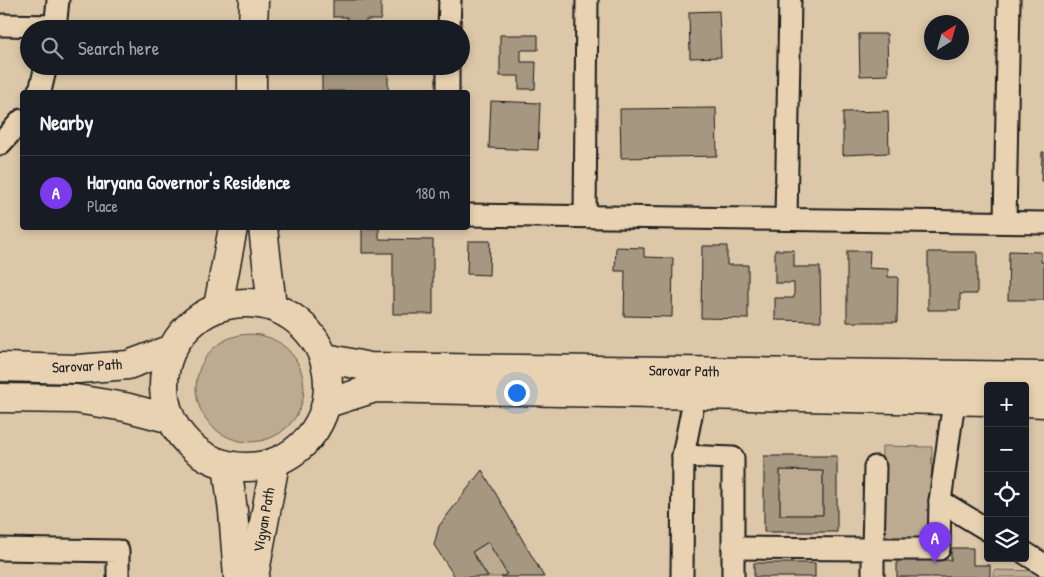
<!DOCTYPE html>
<meta charset="utf-8">
<style>
:root{--surface:#171b24;--page:#20242c;--text:#f1f3f6;--muted:#9ea1a6;--line:#363941;--accent:#7c3aed}
body{margin:0;font-family:"Patrick Hand",sans-serif;background:var(--page);color:var(--text)}
.controls{position:absolute;right:15px;bottom:15px;display:grid;overflow:hidden;border-radius:5px;box-shadow:0 2px 8px #0003}
.controls button{width:45px;height:45px;display:grid;place-items:center;padding:0;border:0;border-bottom:1px solid var(--line);background:var(--surface);color:var(--text);font:25px sans-serif}
.compass{position:absolute;left:924px;top:15px;width:45px;height:45px;border-radius:50%;background:var(--surface);box-shadow:0 2px 8px #0003;rotate:37deg}
.you{position:absolute;left:516px;top:392px;width:18px;height:18px;margin:-12px;border:4px solid #fff;border-radius:50%;background:#1a73e8;box-shadow:0 0 0 8px #1a73e833}
.badge{display:grid;place-items:center;width:32px;height:32px;border-radius:50%;background:var(--accent);color:#fff;font-size:16px;font-weight:700}
.pin{position:absolute;translate:-50% -41px;filter:drop-shadow(0 1px 2px #0008)}
.pin::after{content:'';position:absolute;top:26px;width:18px;height:15px;background:inherit;clip-path:polygon(0 0,100% 0,50% 100%)}
.list{margin:0;padding:0;list-style:none}
h2{display:flex;justify-content:space-between;align-items:center;height:65px;margin:0;padding:0 20px;font-size:21px}
h2 small{font-size:16px;font-weight:400;color:var(--muted)}
.list li{display:grid;grid-template-columns:32px 1fr auto;gap:15px;align-items:center;box-sizing:border-box;height:75px;padding:0 20px;border-top:1px solid var(--line)}
.list b{display:block;font-size:19px;white-space:nowrap}
.list p{margin:0;font-size:16px;white-space:nowrap;color:var(--muted)}
.list em{font-size:16px;font-style:normal;color:var(--muted)}
.icon{flex:none;width:28px;height:28px;fill:none;stroke:currentColor;stroke-width:2;stroke-linecap:round;stroke-linejoin:round}
.map{position:relative;flex:none;width:1044px;height:577px;overflow:hidden}
.search{position:absolute;background:var(--surface);box-shadow:0 2px 8px #0003;left:20px;top:20px;width:450px;height:55px;display:flex;align-items:center;gap:12px;box-sizing:border-box;padding:0 18px;border-radius:28px;color:var(--muted);font-size:19px}
.panel{position:absolute;background:var(--surface);box-shadow:0 2px 8px #0003;left:20px;top:90px;width:450px;height:140px;border-radius:5px}
.map>svg:first-child{display:block}
.green{fill:#bcab91;stroke:#6c6456}
.building{fill:#a69780;stroke:#1c1c1c;fill-rule:evenodd}
.lines{fill:none;stroke-linecap:round;stroke-linejoin:round}
.minor-casing{stroke:#1c1c1c;stroke-width:25}
.major-casing{stroke:#1c1c1c;stroke-width:31}
.minor{stroke:#e8d2b1;stroke-width:21}
.major{stroke:#e8d2b1;stroke-width:28}
.labels{text-anchor:middle;stroke-width:4;stroke-linejoin:round;paint-order:stroke}
.street-label{font-size:15px;fill:#1c1c1c;stroke:#e8d2b1}
</style>
<div class="map">
<svg width="1044" height="577" viewBox="0 0 1044 577">
<rect width="100%" height="100%" fill="#dcc7a8"/>
<filter id="ink" filterUnits="userSpaceOnUse"><feTurbulence type="fractalNoise" baseFrequency=".02" numOctaves="2"/><feDisplacementMap in="SourceGraphic" scale="10" xChannelSelector="R" yChannelSelector="G"/><feConvolveMatrix kernelMatrix="1 2 1 2 8 2 1 2 1" color-interpolation-filters="sRGB"/></filter>
<g filter="url(#ink)">
<g class="green">
<circle cx="250" cy="388" r="54"/>
<path d="M 882,446 L 932,447 L 930,542 L 880,540 Z"/>
<path d="M 780,470 L 823,471 L 823,515 L 780,515 Z"/>
<path d="M 488,542 L 507,574 L 501,577 L 488,577 L 472,552 Z"/>
<path d="M 994,570 L 1044,571 L 1044,577 L 994,577 Z"/>
</g>
<g class="building">
<path d="M 333,0 L 381,0 L 381,20 L 366,20 L 366,26 L 347,26 L 347,17 L 333,17 Z"/>
<path d="M 719,11 L 721,57 L 690,58 L 689,12 Z"/>
<path d="M 859,34 L 887,34 L 888,75 L 860,76 Z"/>
<path d="M 500,35 L 538,35 L 538,50 L 521,50 L 521,62 L 536,62 L 535,89 L 519,89 L 519,76 L 500,76 Z"/>
<rect x="322" y="66" width="66" height="25"/>
<path d="M 491,101 L 540,103 L 538,150 L 489,148 Z"/>
<path d="M 716,108 L 717,156 L 621,158 L 620,109 Z"/>
<path d="M 888,111 L 889,153 L 843,155 L 843,112 Z"/>
<path d="M 1042,152 L 1044,152 L 1044,181 L 1041,181 Z"/>
<path d="M 362,228 L 379,228 L 379,239 L 433,240 L 433,314 L 393,314 L 393,253 L 362,253 Z"/>
<path d="M 468,241 L 490,241 L 489,275 L 467,274 Z"/>
<path d="M 702,246 L 727,246 L 727,265 L 748,265 L 748,319 L 701,318 Z"/>
<path d="M 616,247 L 644,248 L 644,257 L 673,258 L 672,317 L 624,316 L 625,271 L 615,271 Z"/>
<path d="M 775,250 L 794,250 L 794,267 L 820,267 L 821,321 L 775,320 L 775,298 L 794,298 L 794,283 L 775,283 Z"/>
<path d="M 847,251 L 870,251 L 869,268 L 888,269 L 888,277 L 898,277 L 897,322 L 847,322 Z"/>
<path d="M 1009,251 L 1041,252 L 1041,262 L 1044,262 L 1044,300 L 1008,300 Z"/>
<path d="M 928,252 L 977,252 L 977,294 L 960,294 L 960,310 L 928,310 Z"/>
<path d="M 764,456 L 837,456 L 837,532 L 764,532 ZM 780,470 L 823,471 L 823,515 L 780,515 Z"/>
<path d="M 482,470 L 544,577 L 501,577 L 507,574 L 488,542 L 472,552 L 488,577 L 455,577 L 434,545 L 439,526 Z"/>
<path d="M 951,548 L 973,548 L 973,565 L 990,565 L 990,577 L 897,577 L 897,560 L 951,560 Z"/>
<rect x="754" y="563" width="61" height="14"/>
</g>
<g class="lines">
<g class="minor-casing">
<g id="minor">
<path d="M 0,25 L 55,26"/>
<path d="M 55,29 L 58,0"/>
<path d="M 449,29 L 450,0"/>
<path d="M 38,92 L 41,87 L 46,66"/>
<path d="M 448,92 L 448,66"/>
<path d="M 0,144 L 22,120"/>
<path d="M 468,215 L 1044,223"/>
<path d="M 585,216 L 587,0"/>
<path d="M 786,219 L 790,0"/>
<path d="M 1005,222 L 1009,0"/>
<path d="M 683,456 L 733,458 L 733,577"/>
<path d="M 940,501 L 988,530"/>
<path d="M 733,548 L 873,549 L 875,467"/>
<path d="M 0,549 L 118,551 L 118,577"/>
<path d="M 1025,553 L 1044,565"/>
<path d="M 682,577 L 683,456 L 695,395"/>
<path d="M 873,577 L 873,549 L 939,549 L 940,501 L 954,401"/>
</g>
</g>
<g class="major-casing">
<g id="major">
<path d="M 253,29 L 254,0"/>
<path d="M 252,92 L 252,66"/>
<path d="M 263,228 L 272,306"/>
<circle cx="246" cy="385" r="82"/>
<path d="M 218,306 L 233,228"/>
<path d="M 326,358 L 369,367 L 1044,376"/>
<path d="M 0,367 L 78,369 L 128,365 L 171,349"/>
<path d="M 0,398 L 76,399 L 125,407 L 171,419"/>
<path d="M 1025,402 L 1044,403"/>
<path d="M 328,403 L 375,388 L 988,401"/>
<path d="M 227,465 L 233,511 L 238,577"/>
<path d="M 254,577 L 275,463"/>
</g>
</g>
<use href="#minor" class="minor"/>
<use href="#major" class="major"/>
</g>
</g>
<g class="labels">
<g class="street-label">
<text transform="translate(87 366) rotate(-3)" y="5">Sarovar Path</text>
<text transform="translate(684 371) rotate(1)" y="5">Sarovar Path</text>
<text transform="translate(264 520) rotate(-80)" y="5">Vigyan Path</text>
</g>
</g>
</svg>
<div class="controls">
<button>+</button>
<button>−</button>
<button><svg class="icon" aria-label="locate" viewBox="0 0 24 24"><circle cx="12" cy="12" r="6"/><path d="M12 2v4M12 18v4M2 12h4M18 12h4"/></svg></button>
<button><svg class="icon" aria-label="layers" viewBox="0 0 24 24"><path d="M12 4l9 5-9 5-9-5zM3 14l9 5 9-5"/></svg></button>
</div>
<svg class="compass" viewBox="-18 -18 36 36"><path d="M0-13l5 13h-10z" fill="#e53935"/><path d="M0 13l5-13h-10z" fill="#9ea1a6"/></svg>
<div class="you"></div>
<div class="pin badge" style="left:935px;top:563px">A</div>
<div class="search"><svg class="icon" aria-label="search" viewBox="0 0 24 24"><circle cx="10" cy="10" r="6"/><path d="M15 15l6 6"/></svg>Search here</div>
<section class="panel">
<h2>Nearby<small></small></h2>
<ul class="list">
<li><span class="badge">A</span><div><b>Haryana Governor's Residence</b><p>Place</p></div><em>180 m</em></li>
</ul>
</section>
</div>
